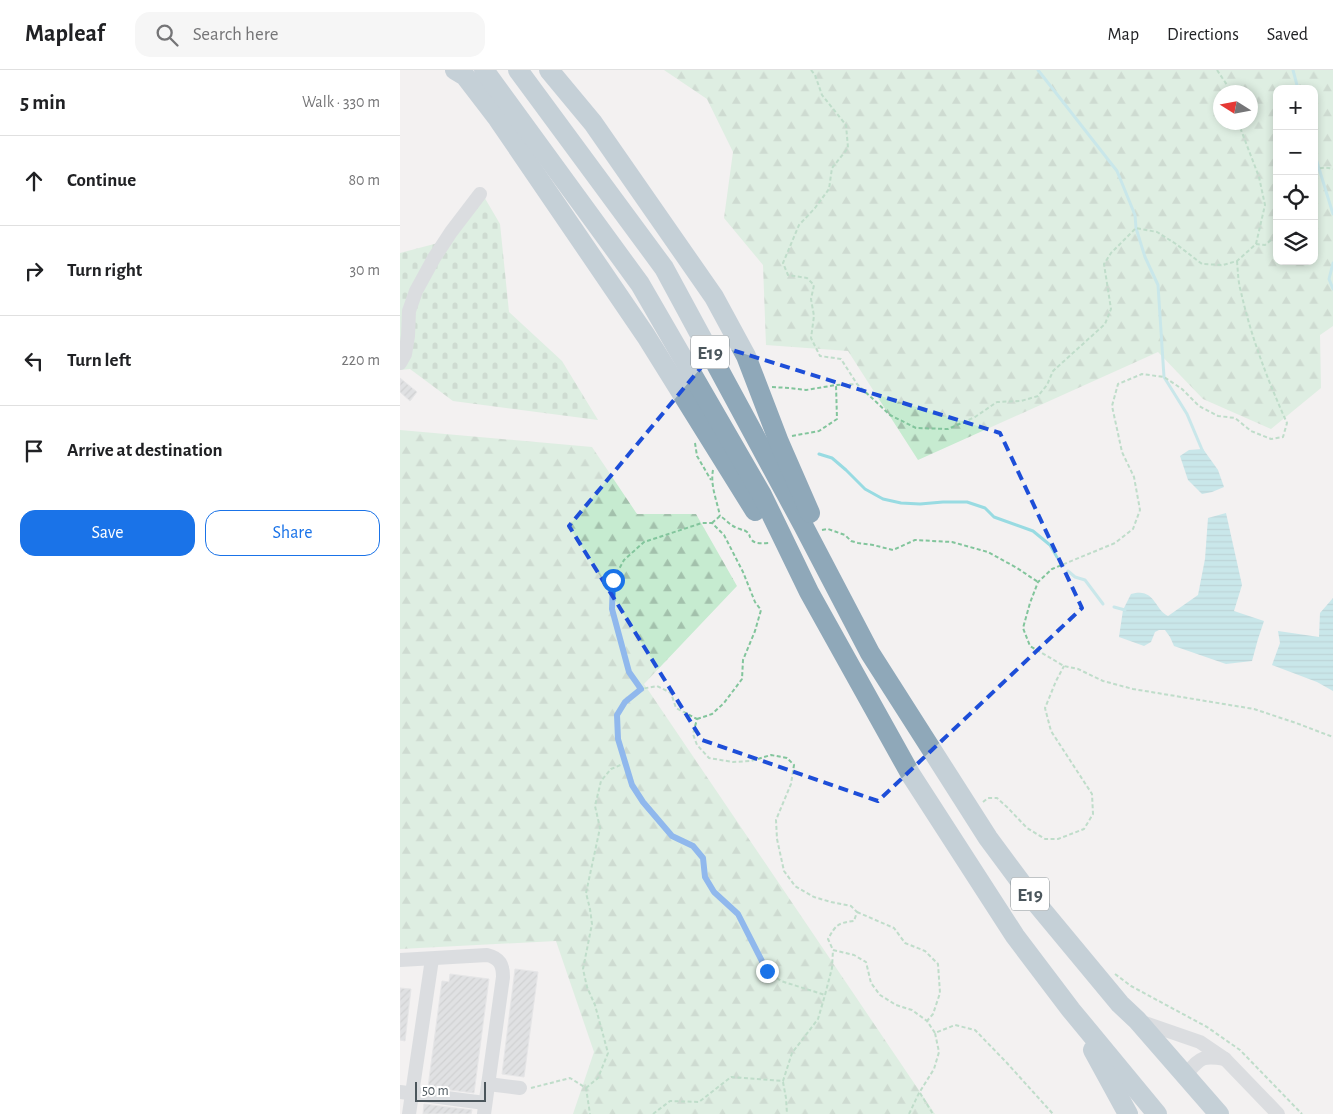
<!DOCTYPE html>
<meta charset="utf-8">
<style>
:root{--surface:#fff;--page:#f6f6f6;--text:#202124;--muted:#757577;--line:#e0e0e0;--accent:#1a73e8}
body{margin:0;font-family:"Alegreya Sans",sans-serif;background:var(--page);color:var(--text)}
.controls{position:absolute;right:15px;top:15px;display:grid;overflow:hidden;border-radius:10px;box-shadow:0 2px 8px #0003}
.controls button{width:45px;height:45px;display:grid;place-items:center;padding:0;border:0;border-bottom:1px solid var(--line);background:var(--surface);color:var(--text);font:25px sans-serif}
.compass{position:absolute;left:813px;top:15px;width:45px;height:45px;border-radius:50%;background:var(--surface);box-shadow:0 2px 8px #0003;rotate:281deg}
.scale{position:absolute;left:15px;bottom:12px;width:71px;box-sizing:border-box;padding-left:5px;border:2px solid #4b565c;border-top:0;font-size:14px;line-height:18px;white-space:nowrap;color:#4b565c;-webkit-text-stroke:4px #fff;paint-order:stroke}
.stop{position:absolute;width:15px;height:15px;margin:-11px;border:4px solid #1a73e8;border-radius:50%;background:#fff}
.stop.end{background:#1a73e8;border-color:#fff;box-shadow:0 1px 5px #0008}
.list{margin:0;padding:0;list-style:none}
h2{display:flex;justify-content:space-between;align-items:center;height:65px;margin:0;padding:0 20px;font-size:21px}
h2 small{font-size:16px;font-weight:400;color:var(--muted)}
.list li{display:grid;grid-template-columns:32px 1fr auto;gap:15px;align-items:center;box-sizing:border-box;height:90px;padding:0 20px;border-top:1px solid var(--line)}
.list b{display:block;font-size:19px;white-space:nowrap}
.list em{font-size:16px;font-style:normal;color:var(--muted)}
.actions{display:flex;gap:10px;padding:15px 20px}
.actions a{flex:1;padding:11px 0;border:1px solid var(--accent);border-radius:15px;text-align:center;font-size:18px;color:var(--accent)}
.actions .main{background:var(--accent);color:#fff}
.icon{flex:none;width:28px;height:28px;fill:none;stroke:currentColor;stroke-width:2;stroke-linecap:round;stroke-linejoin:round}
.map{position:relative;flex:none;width:933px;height:1044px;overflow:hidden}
header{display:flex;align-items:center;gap:30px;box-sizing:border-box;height:70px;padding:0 25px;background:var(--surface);border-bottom:1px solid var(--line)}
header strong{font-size:24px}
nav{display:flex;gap:28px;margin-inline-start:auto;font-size:18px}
.search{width:350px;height:45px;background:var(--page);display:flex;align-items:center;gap:12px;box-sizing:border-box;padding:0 18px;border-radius:15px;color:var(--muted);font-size:19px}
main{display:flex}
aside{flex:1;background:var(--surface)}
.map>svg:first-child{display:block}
.forest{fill:url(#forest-firs);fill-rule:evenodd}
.cemetery{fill:url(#cemetery-stones)}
.water{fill:url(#water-rules)}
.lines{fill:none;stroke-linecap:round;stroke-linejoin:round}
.stream{stroke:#98dbe2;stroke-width:3}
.building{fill:url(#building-hatch);stroke:#d6d8db}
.path{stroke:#82c59c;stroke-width:2;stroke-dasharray:4 2.5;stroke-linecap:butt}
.minor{stroke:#bfc6cc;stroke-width:14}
.highway{stroke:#8fa8b9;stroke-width:20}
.route{stroke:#1a73e8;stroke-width:6}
.marked{fill:none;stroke:#1d4ed8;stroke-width:4;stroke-dasharray:10 6;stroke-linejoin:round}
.labels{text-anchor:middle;stroke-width:4;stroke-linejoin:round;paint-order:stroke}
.shield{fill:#fff;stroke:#81898d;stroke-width:1}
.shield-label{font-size:19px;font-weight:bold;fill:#4b565c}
</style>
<header>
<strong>Mapleaf</strong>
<div class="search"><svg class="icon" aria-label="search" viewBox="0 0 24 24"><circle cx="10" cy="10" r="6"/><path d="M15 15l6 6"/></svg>Search here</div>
<nav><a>Map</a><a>Directions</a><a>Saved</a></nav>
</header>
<main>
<aside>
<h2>5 min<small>Walk · 330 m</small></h2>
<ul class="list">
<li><svg class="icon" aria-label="ahead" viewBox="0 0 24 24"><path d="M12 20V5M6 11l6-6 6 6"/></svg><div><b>Continue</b></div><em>80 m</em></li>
<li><svg class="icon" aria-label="right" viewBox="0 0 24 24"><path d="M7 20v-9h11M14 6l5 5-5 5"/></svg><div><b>Turn right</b></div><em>30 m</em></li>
<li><svg class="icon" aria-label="left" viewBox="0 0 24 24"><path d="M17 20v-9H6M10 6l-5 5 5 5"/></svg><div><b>Turn left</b></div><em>220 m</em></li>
<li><svg class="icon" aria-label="arrive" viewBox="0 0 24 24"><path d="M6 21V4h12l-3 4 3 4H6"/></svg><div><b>Arrive at destination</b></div></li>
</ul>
<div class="actions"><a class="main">Save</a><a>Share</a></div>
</aside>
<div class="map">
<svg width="933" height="1044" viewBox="0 0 933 1044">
<defs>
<pattern id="forest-firs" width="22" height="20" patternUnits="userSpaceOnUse" patternTransform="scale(1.25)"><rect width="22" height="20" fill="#c6ebd0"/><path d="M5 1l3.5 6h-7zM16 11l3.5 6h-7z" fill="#a3c1ac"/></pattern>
<pattern id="cemetery-stones" width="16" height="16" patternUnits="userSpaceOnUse" patternTransform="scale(1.25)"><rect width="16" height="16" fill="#c6ebd0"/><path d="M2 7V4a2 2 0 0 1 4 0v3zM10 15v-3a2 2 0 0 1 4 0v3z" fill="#a3c1ac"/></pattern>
<pattern id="water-rules" width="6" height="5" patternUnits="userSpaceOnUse" patternTransform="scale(1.25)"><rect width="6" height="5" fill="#98dbe2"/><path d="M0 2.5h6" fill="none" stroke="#7eb4ba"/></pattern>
<pattern id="building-hatch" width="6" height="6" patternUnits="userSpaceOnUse" patternTransform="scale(1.25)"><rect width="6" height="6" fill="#cbcfd3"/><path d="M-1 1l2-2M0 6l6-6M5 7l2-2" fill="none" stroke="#a7abae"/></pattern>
</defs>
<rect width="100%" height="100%" fill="#f3f1f1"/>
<g class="forest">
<path d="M 264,0 L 933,0 L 933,256 L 920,265 L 921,318 L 871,359 L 803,329 L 758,282 L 518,390 L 448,281 L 366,275 L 363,195 L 324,148 L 333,82 L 307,29 ZM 877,19 L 914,19 L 914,191 L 877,191 ZM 821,22 L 851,22 L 851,52 L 821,52 Z"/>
<path d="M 0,360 L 192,377 L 237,444 L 296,444 L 337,516 L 244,614 L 535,1044 L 173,1044 L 194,982 L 156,871 L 0,879 Z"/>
</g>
<path class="cemetery" d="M 83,125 L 100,154 L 109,242 L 162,291 L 198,350 L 53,331 L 10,299 L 0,300 L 0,183 L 38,173 Z"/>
<g class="water">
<path d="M 803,379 L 818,400 L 824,417 L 812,422 L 802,424 L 788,410 L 780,386 L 789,380 Z"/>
<path d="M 826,443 L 842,515 L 834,541 L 864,551 L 858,569 L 852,591 L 826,594 L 774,576 L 770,567 L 765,560 L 759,560 L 755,562 L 751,572 L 744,576 L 719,567 L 723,540 L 731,524 C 755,517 754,539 768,546 L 798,525 L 805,489 L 808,448 Z"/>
<path d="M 933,528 L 933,621 L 917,612 L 872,595 L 880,573 L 878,561 L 919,567 L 920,543 Z"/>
</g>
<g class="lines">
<g class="stream">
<path d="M 638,0 L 717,101 L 735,145 L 736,158 L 745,187 L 758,215 L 764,307 L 787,344 L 803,382"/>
<path d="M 893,0 L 898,19"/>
<path d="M 914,82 L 933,144"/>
<path d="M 933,193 L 929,209 L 933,219"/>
<path d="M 419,384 L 432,388 L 446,400 L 465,419 L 483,429 L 501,433 L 520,434 L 543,432 L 567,432 L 585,438 L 594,447 L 633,461 L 650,475 L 657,487"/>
<path d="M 668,501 L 675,507 L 685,510 L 703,534"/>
<path d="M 714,537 L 725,540"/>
</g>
</g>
<g class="building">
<path d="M 0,308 L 17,322 L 10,331 L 0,322 Z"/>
<path d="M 115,899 L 138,902 L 124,1007 L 102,1004 Z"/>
<path d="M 50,904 L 89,909 L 74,1023 L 28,1017 L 42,911 L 49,912 Z"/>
<path d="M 0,918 L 11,919 L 5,971 L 0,970 Z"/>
<path d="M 24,1034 L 72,1040 L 71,1044 L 23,1044 Z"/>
</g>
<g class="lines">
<g class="path">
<path d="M 411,0 L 415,5 L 422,25 L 446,55 L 448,78 L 432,98 L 429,119 L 415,138 L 399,155 L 383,193 L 388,205 L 407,208 L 414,215 L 411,229 L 414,246 L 411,268 L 420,286 L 441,289 L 457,314"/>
<path d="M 817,0 L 827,15 L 829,22"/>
<path d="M 838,52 L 859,107 L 865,135 L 856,174"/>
<path d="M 914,101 C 920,97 926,97 933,99"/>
<path d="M 837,191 C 838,202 838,212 841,222 C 851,267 868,311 887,353 L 883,367 L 871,369 L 851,361 L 835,348 L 818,346 L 799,336 L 782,319 L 764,307 L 742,304 L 718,314 L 712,336 L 722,382 L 734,407 L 740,440 L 733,459 L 715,473 L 652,499 L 638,512 L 630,533 L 623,558 L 630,576 L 664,596 L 678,599 L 703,611 L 733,619 L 854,639 L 896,653 L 933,667"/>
<path d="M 372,317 L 389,318 L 406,320 L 436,315 L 457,314 L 490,345 L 516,358 L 548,359 L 575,347 L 597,332 L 621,331 L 638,326 L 647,315 L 653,301 L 705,254 L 711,239 L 704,194 L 711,183 L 736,158 L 757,162 L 776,174 L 802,194 L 823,195 L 837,191 L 856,174 L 865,175 L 877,165"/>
<path d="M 392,366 L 419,361 L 437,349 L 436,315"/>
<path d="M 295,373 L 297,386 L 311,410"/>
<path d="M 313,400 C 310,415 317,431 320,446"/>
<path d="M 312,453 L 320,446 C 327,450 331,457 340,459 C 345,461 343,459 347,462 C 351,466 348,464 351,469 C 355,475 363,473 370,473"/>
<path d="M 422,460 L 428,459 L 445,465 L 451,471 L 458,473 L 473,475 L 493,480 L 515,470 L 552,472 L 588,482 L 617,498 L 638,512"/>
<path d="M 241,619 L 225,632 L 217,645 L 218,669 L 232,715 L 243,732 L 272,767 L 293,776 L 303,788 L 305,807 L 314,822 L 338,844 L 367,901 L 381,911 L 425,925"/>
<path d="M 297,649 L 312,644 L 324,633 L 342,609 L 343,590 L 355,561 L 361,540 L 355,532 L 343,502 L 324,465 L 312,453 L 302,453 L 244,472 L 224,490 L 213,510 L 212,539 L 229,602 L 241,619 L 257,616 L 271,623 L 276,638 L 297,649 L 293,664 L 297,675 L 309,688 L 333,692 L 351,691 L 371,685 L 387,688 L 394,695 L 391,714 L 376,750 L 377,769 L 384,801 L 395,816 L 414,827 L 431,832 L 451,836 L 457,842 L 454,851 C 437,853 436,855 428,869 L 433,880 L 454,885 L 466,892 L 471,913 L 480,925 L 496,935 L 512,940 L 527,951 L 535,963"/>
<path d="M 583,732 L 588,728 L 597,728 L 608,738 L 627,758 L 645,769 L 658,769 L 684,759 L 693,744 L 692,724 L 651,661 L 645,638 L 656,611 L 664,596"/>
<path d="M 457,842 L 494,858 L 505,873 L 525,881 L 538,894 L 540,923 L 533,944 L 527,951"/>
<path d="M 715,904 L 731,916 L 807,957 L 840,980 L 902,1044"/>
<path d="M 383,1012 L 386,1028 L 387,1044"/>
<path d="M 131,1018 L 170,1008 L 186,1018 L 190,1044"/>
<path d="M 186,1018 L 198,1008 L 208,983 L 195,935 L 187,917 L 183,899 L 192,854 L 190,839 L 186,823 L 200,758 L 195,736 L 201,711 L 211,699 L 225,693"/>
<path d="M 520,1023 L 533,1044"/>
<path d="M 253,1044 L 270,1031 L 299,1032 L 331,1007 L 383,1011 L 392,983 L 418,949 L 425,925 L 432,898 L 433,880"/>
<path d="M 509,1044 L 519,1023 L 534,999 L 539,982 L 535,963 L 555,955 L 575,960 L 607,993 L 653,1044"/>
</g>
<g class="minor">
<path d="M 0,293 L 5,284 L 8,266 L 9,241 L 16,221 L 34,188 L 51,162 L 80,124"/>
<path d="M 0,890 L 87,885 C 100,888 103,895 103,907 L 84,1044"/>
<path d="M 739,951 L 800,972 L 825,989 L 878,1044"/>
<path d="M 785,1005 C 801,988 801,985 825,989"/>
<path d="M 88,1014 L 120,1018"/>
<path d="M 0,1022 L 85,1033"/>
<path d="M 9,1044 L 32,889"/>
</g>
<g class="highway">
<path d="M 55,0 L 65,6 L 98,49 L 246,266 L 355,441"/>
<path d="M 84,0 L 240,214 L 362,425 L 409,522 L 511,705 L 615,866 L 671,940 L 757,1044"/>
<path d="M 118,0 L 264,198 L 403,455 L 470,583 L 588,768 L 637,834 L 720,934 L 737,950 L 819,1044"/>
<path d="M 149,0 L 193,53 L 314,227 L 346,286 L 379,372 L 410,443"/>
<path d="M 693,980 L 728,1044"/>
</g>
</g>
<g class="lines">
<path class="route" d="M 213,510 L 212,539 L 229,602 L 241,619 L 225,632 L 217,645 L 218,669 L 232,715 L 243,732 L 272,766 L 293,776 L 303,788 L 305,807 L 314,822 L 338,844 L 367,901"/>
</g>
<path d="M0 0H933V1044H0ZM 319,276 L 600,363 L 682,538 L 478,731 L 302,670 L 169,456 Z" fill="#f3f1f1" fill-opacity=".55" fill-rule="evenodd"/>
<path class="marked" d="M 319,276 L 600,363 L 682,538 L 478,731 L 302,670 L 169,456 Z"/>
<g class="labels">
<g class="shield">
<rect x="291" y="265.5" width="38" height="33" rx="4"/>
<rect x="611" y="807.5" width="38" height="33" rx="4"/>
</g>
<g class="shield-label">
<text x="310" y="289">E19</text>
<text x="630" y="831">E19</text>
</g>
</g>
</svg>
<div class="controls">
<button>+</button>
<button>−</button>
<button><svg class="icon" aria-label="locate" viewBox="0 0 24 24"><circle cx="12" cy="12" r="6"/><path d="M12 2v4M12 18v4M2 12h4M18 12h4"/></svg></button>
<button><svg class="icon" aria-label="layers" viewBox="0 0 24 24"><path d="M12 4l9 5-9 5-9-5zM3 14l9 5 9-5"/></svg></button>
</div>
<svg class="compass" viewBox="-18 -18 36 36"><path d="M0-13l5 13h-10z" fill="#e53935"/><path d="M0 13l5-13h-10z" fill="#757577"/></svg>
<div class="scale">50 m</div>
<div class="stop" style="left:213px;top:510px"></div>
<div class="stop end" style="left:367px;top:901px"></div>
</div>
</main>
